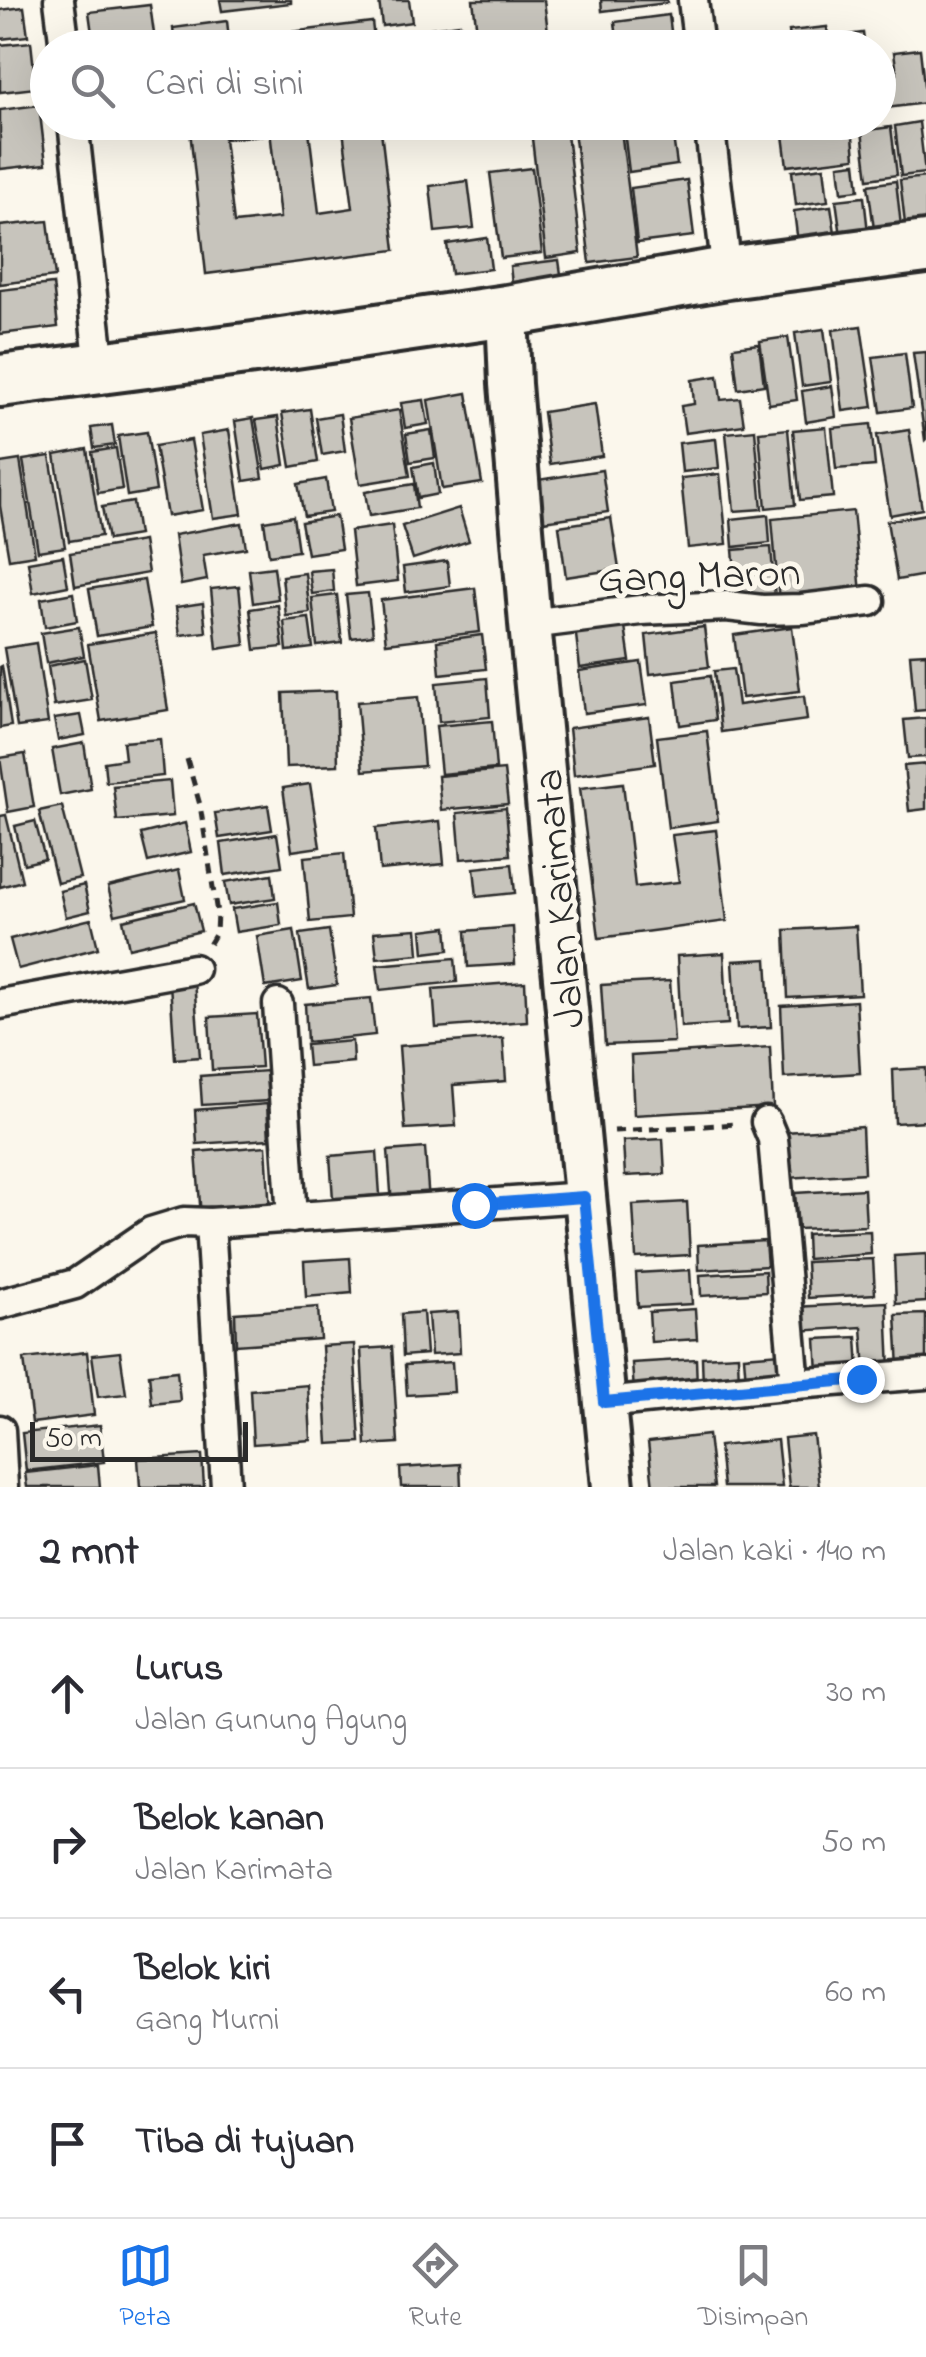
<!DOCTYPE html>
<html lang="id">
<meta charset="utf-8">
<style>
:root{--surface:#fff;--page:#f2f2f3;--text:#2b2b33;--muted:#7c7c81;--line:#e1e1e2;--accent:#1a73e8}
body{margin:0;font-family:"Indie Flower",sans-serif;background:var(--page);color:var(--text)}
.scale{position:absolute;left:30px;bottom:25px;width:218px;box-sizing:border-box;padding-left:10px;border:5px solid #2b2b2b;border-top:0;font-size:28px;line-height:35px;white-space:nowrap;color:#2b2b2b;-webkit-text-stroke:8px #fbf7ec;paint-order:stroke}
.stop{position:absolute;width:30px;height:30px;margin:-22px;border:8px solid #1a73e8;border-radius:50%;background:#fff}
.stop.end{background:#1a73e8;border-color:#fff;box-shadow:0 2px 10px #0008}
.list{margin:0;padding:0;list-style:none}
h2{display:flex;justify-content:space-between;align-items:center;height:130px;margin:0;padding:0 40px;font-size:42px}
h2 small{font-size:32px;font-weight:400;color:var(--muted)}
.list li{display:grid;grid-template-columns:65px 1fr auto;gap:30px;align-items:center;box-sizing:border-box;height:150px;padding:0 40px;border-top:2px solid var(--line)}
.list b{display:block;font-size:38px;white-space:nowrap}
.list p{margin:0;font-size:32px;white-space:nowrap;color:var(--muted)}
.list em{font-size:32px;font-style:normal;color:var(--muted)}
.icon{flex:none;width:55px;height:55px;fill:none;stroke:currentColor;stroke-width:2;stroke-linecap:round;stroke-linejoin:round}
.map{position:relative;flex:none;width:926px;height:1487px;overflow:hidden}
.search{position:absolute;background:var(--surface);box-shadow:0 10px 40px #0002;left:30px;right:30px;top:30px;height:110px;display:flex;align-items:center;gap:25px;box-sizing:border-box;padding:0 35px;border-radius:55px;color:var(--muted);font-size:38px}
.sheet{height:730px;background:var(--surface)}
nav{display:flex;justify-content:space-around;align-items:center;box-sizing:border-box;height:140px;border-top:2px solid var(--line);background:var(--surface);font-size:28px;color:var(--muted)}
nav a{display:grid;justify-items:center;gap:5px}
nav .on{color:var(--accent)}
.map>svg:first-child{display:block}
.building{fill:#c7c4bc;stroke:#2b2b2b;stroke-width:2.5}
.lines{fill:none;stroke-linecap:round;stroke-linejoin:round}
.street-casing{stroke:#2b2b2b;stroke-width:35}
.secondary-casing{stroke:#2b2b2b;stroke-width:48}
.highway-casing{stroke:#2b2b2b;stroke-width:58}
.path{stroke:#2b2b2b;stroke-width:5;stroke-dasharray:10 8;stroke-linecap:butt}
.street{stroke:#fbf7ec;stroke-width:28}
.secondary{stroke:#fbf7ec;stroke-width:40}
.highway{stroke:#fbf7ec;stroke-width:50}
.route{stroke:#1a73e8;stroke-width:12}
.labels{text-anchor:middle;stroke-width:10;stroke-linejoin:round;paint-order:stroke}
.street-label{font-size:42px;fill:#2b2b2b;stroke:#fbf7ec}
</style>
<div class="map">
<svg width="926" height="1487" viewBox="0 0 926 1487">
<rect width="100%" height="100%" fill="#fbf7ec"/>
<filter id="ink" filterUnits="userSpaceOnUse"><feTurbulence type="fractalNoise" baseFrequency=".01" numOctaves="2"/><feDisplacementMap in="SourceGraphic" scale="20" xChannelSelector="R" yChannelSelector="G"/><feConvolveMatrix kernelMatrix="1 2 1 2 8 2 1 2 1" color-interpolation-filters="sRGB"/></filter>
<g filter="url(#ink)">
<g class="building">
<path d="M 220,0 L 291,0 L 291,3 L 222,11 Z"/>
<path d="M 379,0 L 409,0 L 412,22 L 382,26 Z"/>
<path d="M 473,0 L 544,0 L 550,48 L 479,48 Z"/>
<path d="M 601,0 L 667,0 L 667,3 L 602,11 Z"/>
<path d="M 150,5 L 156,48 L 94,48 L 89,12 Z"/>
<path d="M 24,7 L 28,36 L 0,39 L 0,10 Z"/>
<path d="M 669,15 L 673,47 L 618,48 L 615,22 Z"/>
<path d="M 227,21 L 230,48 L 175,48 L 173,28 Z"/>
<path d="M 372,22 L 375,48 L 260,48 L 258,36 Z"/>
<path d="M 460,24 L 463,48 L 390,48 L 388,34 Z"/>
<path d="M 827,27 L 829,48 L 791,48 L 789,31 Z"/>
<path d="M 863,33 L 865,48 L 832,48 L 831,37 Z"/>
<path d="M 31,42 L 36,88 L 0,92 L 0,45 Z"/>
<path d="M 920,49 L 926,103 L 878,109 L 878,76 L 897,74 L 894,52 Z"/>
<path d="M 39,105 L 46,164 L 0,169 L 0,110 Z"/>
<path d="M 189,122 L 222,122 L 234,223 L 280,218 L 269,122 L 308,122 L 319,213 L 353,208 L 342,122 L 380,122 L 395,250 L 206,274 Z"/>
<path d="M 224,122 L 262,122 L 264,135 L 226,139 Z"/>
<path d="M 573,122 L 620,122 L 637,257 L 590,263 Z"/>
<path d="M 623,122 L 671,122 L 677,165 L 629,172 Z"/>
<path d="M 919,122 L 925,173 L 901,176 L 895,126 Z"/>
<path d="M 566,126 L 581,253 L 546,258 L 531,130 Z"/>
<path d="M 852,126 L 855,158 L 787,166 L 783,135 Z"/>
<path d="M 891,127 L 897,175 L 868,179 L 862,131 Z"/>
<path d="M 856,163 L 859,190 L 842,192 L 839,165 Z"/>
<path d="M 824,167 L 828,201 L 796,205 L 792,171 Z"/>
<path d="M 532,168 L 542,253 L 501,258 L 490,173 Z"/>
<path d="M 926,177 L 926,222 L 905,224 L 900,180 Z"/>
<path d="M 687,180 L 694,236 L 637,243 L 631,188 Z"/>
<path d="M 468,181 L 474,228 L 435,232 L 430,186 Z"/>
<path d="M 896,181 L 901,226 L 874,229 L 868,185 Z"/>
<path d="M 864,197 L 868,232 L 841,236 L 836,200 Z"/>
<path d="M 831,206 L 836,239 L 798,243 L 794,211 Z"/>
<path d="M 48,221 L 55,277 L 0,284 L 0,226 Z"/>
<path d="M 487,238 L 491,269 L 451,274 L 447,244 Z"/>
<path d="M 559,260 L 564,295 L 514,301 L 510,266 Z"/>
<path d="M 53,284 L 58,327 L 0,334 L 0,290 Z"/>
<path d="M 861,326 L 873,407 L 843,411 L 833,330 Z"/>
<path d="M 824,329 L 831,382 L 802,386 L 795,333 Z"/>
<path d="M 788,337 L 797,400 L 769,404 L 760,341 Z"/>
<path d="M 759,344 L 764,385 L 738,389 L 733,347 Z"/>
<path d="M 926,352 L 926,439 L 925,440 L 913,353 Z"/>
<path d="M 905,353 L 912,408 L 881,412 L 873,357 Z"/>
<path d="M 718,376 L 721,400 L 740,398 L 744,425 L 685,433 L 681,406 L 694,404 L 692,380 Z"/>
<path d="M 832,386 L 836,417 L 806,422 L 802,391 Z"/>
<path d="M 467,393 L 482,483 L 442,489 L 428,400 Z"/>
<path d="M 424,400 L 428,424 L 405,428 L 401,403 Z"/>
<path d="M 595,404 L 602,456 L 550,464 L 543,412 Z"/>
<path d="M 310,409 L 318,462 L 291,467 L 282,413 Z"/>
<path d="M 399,410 L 410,476 L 360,484 L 349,418 Z"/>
<path d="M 340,414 L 345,451 L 322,455 L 316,418 Z"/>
<path d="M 278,417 L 285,465 L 265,469 L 256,420 Z"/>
<path d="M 253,418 L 263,478 L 244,481 L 235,421 Z"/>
<path d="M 871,424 L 875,466 L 836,469 L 832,428 Z"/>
<path d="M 112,425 L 115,445 L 94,448 L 91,428 Z"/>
<path d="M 826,427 L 833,497 L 800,500 L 793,430 Z"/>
<path d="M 788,429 L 795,505 L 766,508 L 759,432 Z"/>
<path d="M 229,430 L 242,514 L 213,518 L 200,435 Z"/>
<path d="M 431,430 L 435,458 L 410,462 L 406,434 Z"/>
<path d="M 755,430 L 762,509 L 734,511 L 726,433 Z"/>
<path d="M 909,430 L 922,509 L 890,515 L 877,435 Z"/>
<path d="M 147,432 L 156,491 L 127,496 L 118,436 Z"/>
<path d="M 716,439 L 719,468 L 682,472 L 679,443 Z"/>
<path d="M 191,440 L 203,510 L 167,516 L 155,446 Z"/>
<path d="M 116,448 L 122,489 L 98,493 L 92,452 Z"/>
<path d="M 87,449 L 101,536 L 69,541 L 55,455 Z"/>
<path d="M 50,456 L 65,547 L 38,551 L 23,460 Z"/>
<path d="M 20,460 L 35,555 L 9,559 L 0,506 L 0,463 Z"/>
<path d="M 434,463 L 438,494 L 418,498 L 413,467 Z"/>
<path d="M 602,470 L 608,512 L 543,521 L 538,480 Z"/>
<path d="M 720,474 L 727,544 L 688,548 L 681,478 Z"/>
<path d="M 326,479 L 331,512 L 304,516 L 298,484 Z"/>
<path d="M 414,484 L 417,508 L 369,516 L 365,492 Z"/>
<path d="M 133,502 L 138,535 L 108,540 L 102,507 Z"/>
<path d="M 459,508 L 469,541 L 413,559 L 402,526 Z"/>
<path d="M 853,511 L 861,593 L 779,601 L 772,519 Z"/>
<path d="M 926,514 L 926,575 L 897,580 L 887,521 Z"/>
<path d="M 768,515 L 770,543 L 733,547 L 731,519 Z"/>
<path d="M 293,516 L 298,551 L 269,555 L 264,521 Z"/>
<path d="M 336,516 L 341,549 L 307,554 L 301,522 Z"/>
<path d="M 611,518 L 619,569 L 566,577 L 559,526 Z"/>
<path d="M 242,523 L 246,548 L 203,555 L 207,580 L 181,585 L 174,535 Z"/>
<path d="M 392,525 L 398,581 L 356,586 L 350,531 Z"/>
<path d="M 143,541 L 148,573 L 75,586 L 70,553 Z"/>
<path d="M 771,547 L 775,598 L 738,602 L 733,550 Z"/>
<path d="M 63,556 L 68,586 L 33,593 L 28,562 Z"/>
<path d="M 447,561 L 450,586 L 406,592 L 403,567 Z"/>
<path d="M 274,567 L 278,599 L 253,603 L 249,570 Z"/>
<path d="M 332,569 L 334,591 L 312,594 L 309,571 Z"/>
<path d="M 305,573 L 310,613 L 286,616 L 282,576 Z"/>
<path d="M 144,580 L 152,627 L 97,636 L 89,589 Z"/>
<path d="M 239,586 L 245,645 L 217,649 L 211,589 Z"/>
<path d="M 475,588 L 480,632 L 386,643 L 381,600 Z"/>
<path d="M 73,593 L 77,621 L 45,627 L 41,599 Z"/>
<path d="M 368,593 L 373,635 L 351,638 L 346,595 Z"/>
<path d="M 337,595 L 342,643 L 317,646 L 312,598 Z"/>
<path d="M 203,603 L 206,632 L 180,635 L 176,607 Z"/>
<path d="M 278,605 L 283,647 L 255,650 L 250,609 Z"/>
<path d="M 309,618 L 313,648 L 287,651 L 284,621 Z"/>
<path d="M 624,620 L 630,661 L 580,668 L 575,627 Z"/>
<path d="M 79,627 L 84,656 L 46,663 L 41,633 Z"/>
<path d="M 704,627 L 709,667 L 650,674 L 646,635 Z"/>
<path d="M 792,627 L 800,691 L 742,698 L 734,635 Z"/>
<path d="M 156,633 L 168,710 L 101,721 L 88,644 Z"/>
<path d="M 482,635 L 486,669 L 440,674 L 437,641 Z"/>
<path d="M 36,643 L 48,723 L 17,727 L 4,648 Z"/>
<path d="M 926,653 L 926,710 L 915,711 L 910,654 Z"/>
<path d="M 85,659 L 92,700 L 54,706 L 48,666 Z"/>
<path d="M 641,662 L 647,705 L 584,713 L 579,671 Z"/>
<path d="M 2,666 L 11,726 L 0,728 L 0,667 Z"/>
<path d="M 733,669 L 738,705 L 804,696 L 807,720 L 721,732 L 714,671 Z"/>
<path d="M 710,676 L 715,720 L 680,725 L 675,681 Z"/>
<path d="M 487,678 L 490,717 L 439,722 L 436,683 Z"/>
<path d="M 336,691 L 338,765 L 286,767 L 283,693 Z"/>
<path d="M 418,697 L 424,766 L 363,771 L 357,702 Z"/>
<path d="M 81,715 L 85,735 L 58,740 L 54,719 Z"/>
<path d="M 649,717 L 655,764 L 574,775 L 569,728 Z"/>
<path d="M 926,718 L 926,757 L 908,758 L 904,720 Z"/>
<path d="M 492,721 L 496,769 L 441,774 L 436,726 Z"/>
<path d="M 707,731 L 718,821 L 668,828 L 657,737 Z"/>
<path d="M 160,739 L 163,776 L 106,782 L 104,762 L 125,759 L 123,742 Z"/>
<path d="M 84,743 L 91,789 L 60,795 L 52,749 Z"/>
<path d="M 25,754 L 34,807 L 8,812 L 0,758 Z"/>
<path d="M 926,764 L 926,809 L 909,811 L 904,766 Z"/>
<path d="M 504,770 L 508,804 L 441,810 L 438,776 Z"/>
<path d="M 170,781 L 173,816 L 117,821 L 113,786 Z"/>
<path d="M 623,783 L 635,887 L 679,882 L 672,835 L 716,830 L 727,921 L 599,938 L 580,788 Z"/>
<path d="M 310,784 L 320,847 L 292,851 L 283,788 Z"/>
<path d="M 268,805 L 272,830 L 219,838 L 215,813 Z"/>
<path d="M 62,806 L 80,878 L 57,883 L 39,811 Z"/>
<path d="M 506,808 L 510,855 L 461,859 L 457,813 Z"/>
<path d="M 6,815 L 22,881 L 0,887 L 0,816 Z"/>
<path d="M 35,821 L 45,859 L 24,864 L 15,826 Z"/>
<path d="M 440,821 L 444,864 L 380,870 L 376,828 Z"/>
<path d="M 185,823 L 191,852 L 148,862 L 141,834 Z"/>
<path d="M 277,834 L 282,866 L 225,875 L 221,843 Z"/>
<path d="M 344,853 L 350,918 L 310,922 L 304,857 Z"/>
<path d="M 512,864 L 515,893 L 477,897 L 474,868 Z"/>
<path d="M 179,870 L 185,899 L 115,915 L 108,887 Z"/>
<path d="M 272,874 L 275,898 L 229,905 L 225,882 Z"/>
<path d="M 84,885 L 90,911 L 66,917 L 60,891 Z"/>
<path d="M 278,902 L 281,925 L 236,932 L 232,909 Z"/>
<path d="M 194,903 L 201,931 L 129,948 L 123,920 Z"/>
<path d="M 91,919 L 98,948 L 18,969 L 10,939 Z"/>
<path d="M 856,926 L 860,994 L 788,998 L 785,930 Z"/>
<path d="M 447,927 L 449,950 L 424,953 L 422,930 Z"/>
<path d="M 513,927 L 515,964 L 468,967 L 466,931 Z"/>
<path d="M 417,929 L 419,954 L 377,958 L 374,932 Z"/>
<path d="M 294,930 L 302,981 L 265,987 L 257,936 Z"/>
<path d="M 329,930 L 337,985 L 309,989 L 300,934 Z"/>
<path d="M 724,953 L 728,1024 L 681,1027 L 677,956 Z"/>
<path d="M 455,958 L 457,982 L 380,990 L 377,965 Z"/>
<path d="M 767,959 L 771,1027 L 737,1029 L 733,961 Z"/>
<path d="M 194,981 L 200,1057 L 175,1059 L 170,983 Z"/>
<path d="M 670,981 L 674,1042 L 605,1045 L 601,985 Z"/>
<path d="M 525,982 L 527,1021 L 436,1028 L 433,989 Z"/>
<path d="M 371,998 L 375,1035 L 307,1042 L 305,1004 Z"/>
<path d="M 856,1001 L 860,1073 L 784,1078 L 781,1006 Z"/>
<path d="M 257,1014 L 261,1067 L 212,1070 L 209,1017 Z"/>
<path d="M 503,1038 L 506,1081 L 453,1085 L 456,1126 L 405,1129 L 399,1046 Z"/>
<path d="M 352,1041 L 353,1062 L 308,1066 L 306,1045 Z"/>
<path d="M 770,1047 L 773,1107 L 634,1115 L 631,1056 Z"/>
<path d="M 926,1068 L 926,1121 L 895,1123 L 893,1070 Z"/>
<path d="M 266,1071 L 268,1101 L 202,1105 L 200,1076 Z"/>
<path d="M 267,1104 L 269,1139 L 197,1144 L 195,1110 Z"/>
<path d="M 862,1127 L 864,1173 L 788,1178 L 785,1132 Z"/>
<path d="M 663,1139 L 665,1174 L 625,1176 L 623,1141 Z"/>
<path d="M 266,1146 L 270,1212 L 201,1217 L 196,1152 Z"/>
<path d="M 425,1148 L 429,1202 L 392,1205 L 388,1151 Z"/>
<path d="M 377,1152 L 380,1195 L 333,1199 L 330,1156 Z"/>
<path d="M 864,1189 L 866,1226 L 798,1229 L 795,1193 Z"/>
<path d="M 687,1202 L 690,1255 L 636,1258 L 633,1205 Z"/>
<path d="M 870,1231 L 871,1254 L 807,1259 L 806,1234 Z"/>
<path d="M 765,1241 L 767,1266 L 699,1270 L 698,1245 Z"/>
<path d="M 926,1254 L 926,1302 L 896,1304 L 894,1256 Z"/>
<path d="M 350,1258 L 352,1293 L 306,1297 L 304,1261 Z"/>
<path d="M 873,1259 L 875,1294 L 808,1298 L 806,1262 Z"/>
<path d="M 690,1270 L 692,1304 L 638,1307 L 636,1273 Z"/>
<path d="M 765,1271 L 766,1292 L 701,1296 L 700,1275 Z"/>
<path d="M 887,1302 L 890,1371 L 865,1372 L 862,1327 L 796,1331 L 795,1307 Z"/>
<path d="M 318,1307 L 320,1339 L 236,1345 L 235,1313 Z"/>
<path d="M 695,1309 L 697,1339 L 651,1342 L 649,1312 Z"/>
<path d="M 423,1312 L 426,1354 L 403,1356 L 401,1314 Z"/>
<path d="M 458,1312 L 460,1353 L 431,1355 L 428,1314 Z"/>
<path d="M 926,1314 L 926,1366 L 899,1368 L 896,1315 Z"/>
<path d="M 857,1337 L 859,1371 L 818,1373 L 816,1339 Z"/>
<path d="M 354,1344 L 360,1442 L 328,1444 L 322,1346 Z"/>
<path d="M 392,1347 L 398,1443 L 366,1445 L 361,1349 Z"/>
<path d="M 87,1352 L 94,1415 L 32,1423 L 24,1359 Z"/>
<path d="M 120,1352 L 126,1394 L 98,1397 L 92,1355 Z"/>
<path d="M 780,1353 L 782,1380 L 746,1382 L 744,1356 Z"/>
<path d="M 738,1355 L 739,1384 L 703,1387 L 702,1357 Z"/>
<path d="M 696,1359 L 697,1387 L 634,1391 L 632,1363 Z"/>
<path d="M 452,1362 L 454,1392 L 407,1395 L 405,1365 Z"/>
<path d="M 177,1371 L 180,1401 L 152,1404 L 149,1374 Z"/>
<path d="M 308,1385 L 311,1440 L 253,1444 L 250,1390 Z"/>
<path d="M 100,1425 L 104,1462 L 26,1471 L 22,1433 Z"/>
<path d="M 708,1435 L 714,1487 L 653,1487 L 648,1442 Z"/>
<path d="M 813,1435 L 819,1487 L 789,1487 L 784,1438 Z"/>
<path d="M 777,1440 L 782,1487 L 723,1487 L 719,1446 Z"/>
<path d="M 202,1455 L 204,1487 L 140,1487 L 138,1459 Z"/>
<path d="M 460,1464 L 461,1487 L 401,1487 L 400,1468 Z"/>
<path d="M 98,1465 L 100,1487 L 27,1487 L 25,1473 Z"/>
</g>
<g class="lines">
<g class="street-casing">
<g id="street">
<path d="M 59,0 L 65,48"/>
<path d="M 693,0 L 699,48"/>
<path d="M 73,122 L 100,368"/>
<path d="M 709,122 L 727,273"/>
<path d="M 530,624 L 641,610 L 727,606 L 762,610 L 802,609 L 870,601"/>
<path d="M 0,1004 L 194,969"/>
<path d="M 278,1004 L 292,1218"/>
<path d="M 766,1122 L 773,1139 L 795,1384"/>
<path d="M 210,1223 L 226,1487"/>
<path d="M 0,1304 L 75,1284 L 151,1232 L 184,1222 L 210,1223 L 584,1197"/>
<path d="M 604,1403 L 795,1384 L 926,1374"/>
<path d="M 0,1430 L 3,1487"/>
</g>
</g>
<g class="secondary-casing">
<path id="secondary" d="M 507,311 L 510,384 L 530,624 L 613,1487"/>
</g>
<g class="highway-casing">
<path id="highway" d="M 0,381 L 254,348 L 507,311 L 727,273 L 926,247"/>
</g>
<g class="path">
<path d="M 187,759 L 200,805 L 217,913 L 216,933 L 209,945"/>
<path d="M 614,1131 L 738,1124"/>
</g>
<use href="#street" class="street"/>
<use href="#secondary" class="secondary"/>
<use href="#highway" class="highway"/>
</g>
</g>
<g class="lines" filter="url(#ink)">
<path class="route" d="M 474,1205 L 584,1197 L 604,1402 L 861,1379"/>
</g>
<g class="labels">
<g class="street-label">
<text transform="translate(699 573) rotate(-2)" y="15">Gang Maron</text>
<text transform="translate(557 899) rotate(-95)" y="15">Jalan Karimata</text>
</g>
</g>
</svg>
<div class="scale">50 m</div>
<div class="stop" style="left:474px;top:1205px"></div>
<div class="stop end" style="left:861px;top:1379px"></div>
<div class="search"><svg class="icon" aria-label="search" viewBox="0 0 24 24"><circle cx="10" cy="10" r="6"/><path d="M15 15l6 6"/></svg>Cari di sini</div>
</div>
<section class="sheet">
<h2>2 mnt<small>Jalan kaki · 140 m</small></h2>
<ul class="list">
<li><svg class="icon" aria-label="ahead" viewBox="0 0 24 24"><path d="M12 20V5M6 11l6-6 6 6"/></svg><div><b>Lurus</b><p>Jalan Gunung Agung</p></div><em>30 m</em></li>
<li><svg class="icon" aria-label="right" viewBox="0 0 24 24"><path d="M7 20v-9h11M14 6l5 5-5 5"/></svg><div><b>Belok kanan</b><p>Jalan Karimata</p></div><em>50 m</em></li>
<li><svg class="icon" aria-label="left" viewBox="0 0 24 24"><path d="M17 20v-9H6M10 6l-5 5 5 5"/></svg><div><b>Belok kiri</b><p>Gang Murni</p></div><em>60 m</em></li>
<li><svg class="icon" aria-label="arrive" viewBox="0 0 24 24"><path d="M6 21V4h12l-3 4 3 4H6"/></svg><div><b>Tiba di tujuan</b></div></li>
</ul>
</section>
<nav>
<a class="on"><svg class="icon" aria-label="map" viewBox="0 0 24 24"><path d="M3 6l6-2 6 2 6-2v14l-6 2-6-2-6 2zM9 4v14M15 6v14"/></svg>Peta</a>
<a><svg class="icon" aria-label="directions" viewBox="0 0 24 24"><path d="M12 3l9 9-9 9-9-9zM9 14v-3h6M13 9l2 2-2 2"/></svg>Rute</a>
<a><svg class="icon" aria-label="saved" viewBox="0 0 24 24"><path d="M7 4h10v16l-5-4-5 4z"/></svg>Disimpan</a>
</nav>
